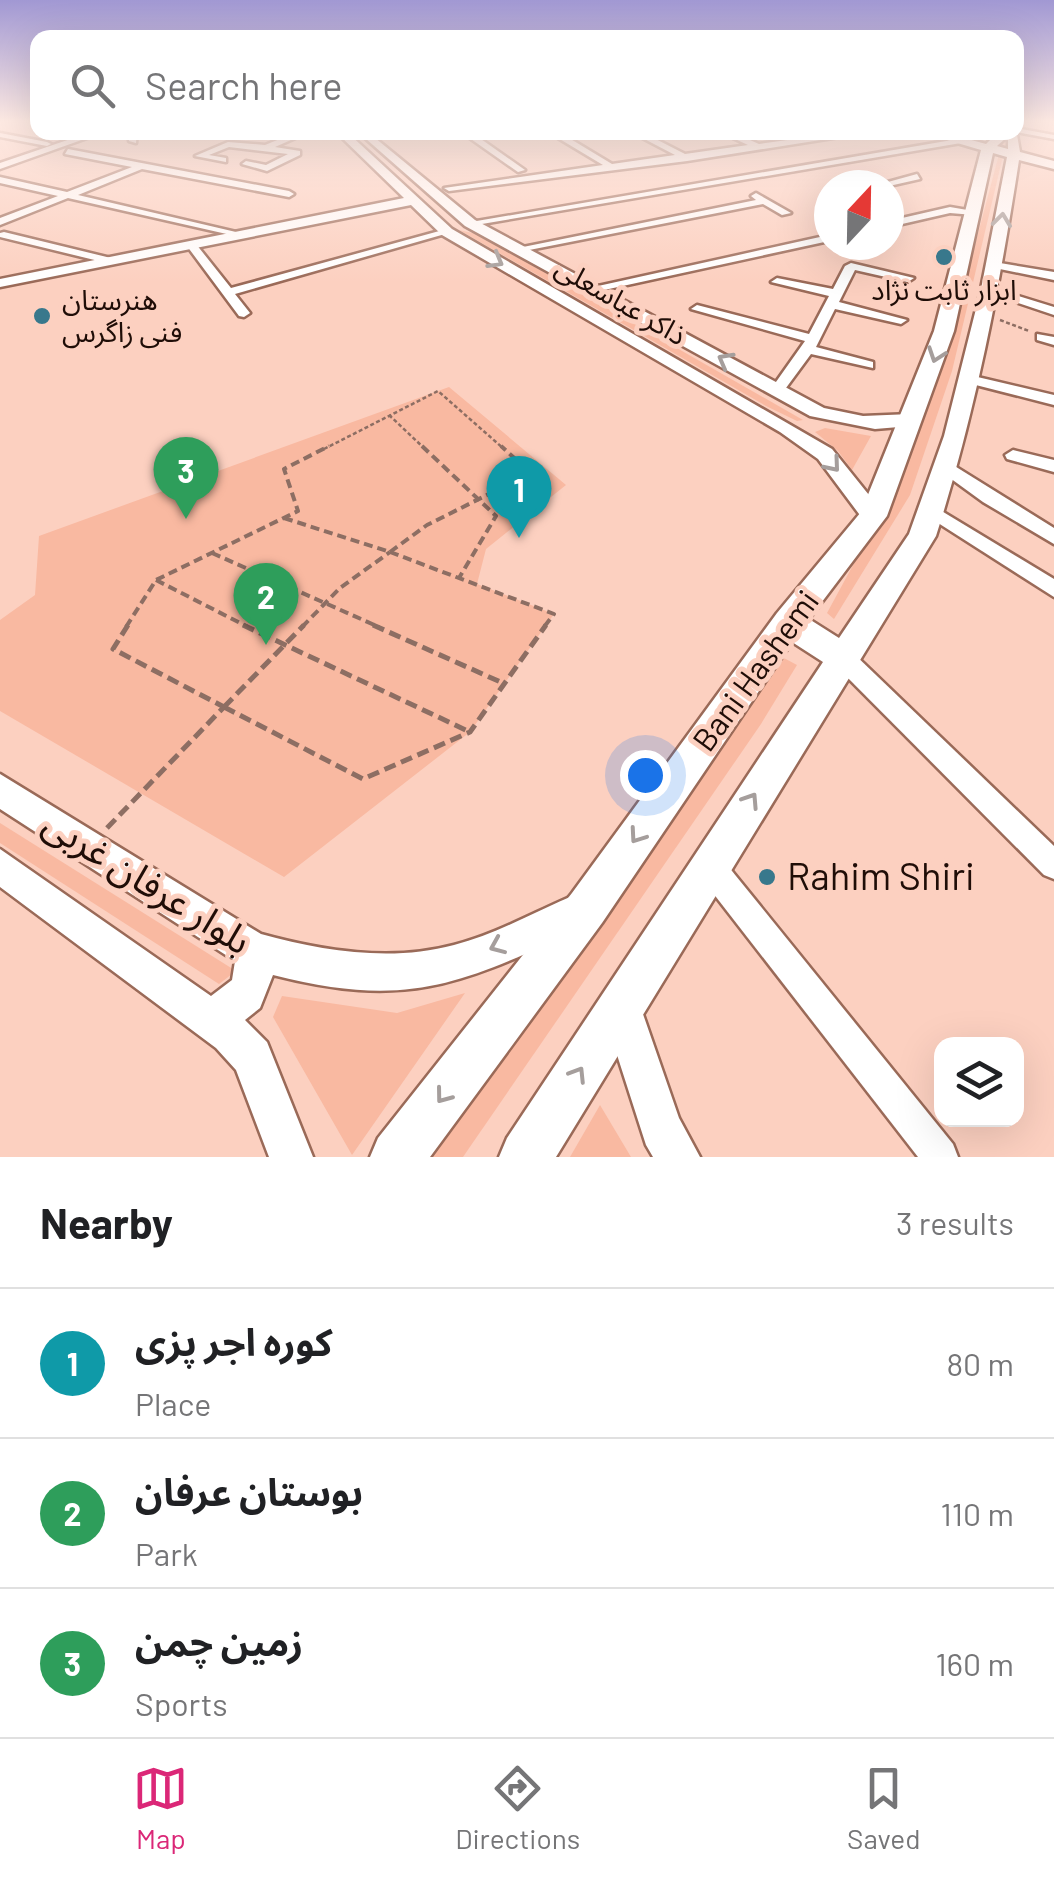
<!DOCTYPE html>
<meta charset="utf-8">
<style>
:root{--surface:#fff;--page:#f2f2f2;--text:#202124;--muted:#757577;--line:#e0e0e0;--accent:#db2777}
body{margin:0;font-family:Barlow,"Noto Sans Arabic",sans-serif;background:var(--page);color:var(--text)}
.controls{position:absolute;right:30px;bottom:30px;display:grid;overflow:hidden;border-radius:20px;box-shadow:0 10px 40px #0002}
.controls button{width:90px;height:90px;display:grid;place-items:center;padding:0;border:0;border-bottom:2px solid var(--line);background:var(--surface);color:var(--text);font:50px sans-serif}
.compass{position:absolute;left:814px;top:170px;width:90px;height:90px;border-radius:50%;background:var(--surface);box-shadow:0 10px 40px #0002;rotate:22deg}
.you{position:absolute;left:645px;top:775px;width:35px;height:35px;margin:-25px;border:8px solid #fff;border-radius:50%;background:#1a73e8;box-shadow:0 0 0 15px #1a73e833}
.badge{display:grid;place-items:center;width:65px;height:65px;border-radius:50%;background:var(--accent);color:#fff;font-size:32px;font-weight:700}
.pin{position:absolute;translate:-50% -82px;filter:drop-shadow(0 2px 5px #0008)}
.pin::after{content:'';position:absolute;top:52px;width:35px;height:30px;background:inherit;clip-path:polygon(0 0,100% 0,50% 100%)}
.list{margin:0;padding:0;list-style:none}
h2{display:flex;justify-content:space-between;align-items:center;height:130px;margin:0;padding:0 40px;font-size:42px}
h2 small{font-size:32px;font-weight:400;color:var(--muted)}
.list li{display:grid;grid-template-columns:65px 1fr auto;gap:30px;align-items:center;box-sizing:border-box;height:150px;padding:0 40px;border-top:2px solid var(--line)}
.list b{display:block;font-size:38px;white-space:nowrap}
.list p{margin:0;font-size:32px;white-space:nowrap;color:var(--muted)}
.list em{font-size:32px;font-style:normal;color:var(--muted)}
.icon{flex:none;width:55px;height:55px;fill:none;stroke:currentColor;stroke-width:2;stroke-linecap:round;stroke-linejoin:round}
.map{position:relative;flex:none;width:1054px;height:1157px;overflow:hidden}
.search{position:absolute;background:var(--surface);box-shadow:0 10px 40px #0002;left:30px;right:30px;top:30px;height:110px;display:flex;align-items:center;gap:25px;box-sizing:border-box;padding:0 35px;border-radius:20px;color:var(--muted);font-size:38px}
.sheet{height:580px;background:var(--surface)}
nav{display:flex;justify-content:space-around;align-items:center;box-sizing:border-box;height:140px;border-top:2px solid var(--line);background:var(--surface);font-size:28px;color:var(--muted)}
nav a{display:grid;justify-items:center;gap:5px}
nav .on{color:var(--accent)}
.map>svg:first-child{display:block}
.green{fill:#f9b9a1}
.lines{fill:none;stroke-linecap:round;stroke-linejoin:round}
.minor-casing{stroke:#9a6a58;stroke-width:5}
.tertiary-casing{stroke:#9a6a58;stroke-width:5}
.secondary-casing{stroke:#9a6a58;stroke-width:5}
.path-far2{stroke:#8d6e63;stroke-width:2.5;stroke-dasharray:4 2.5;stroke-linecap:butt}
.path-far1{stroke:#8d6e63;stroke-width:4;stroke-dasharray:9 5;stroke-linecap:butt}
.path{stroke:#8d6e63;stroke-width:5;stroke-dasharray:12 6;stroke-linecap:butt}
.minor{fill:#fff;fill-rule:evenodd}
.tertiary{fill:#fff;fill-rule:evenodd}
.secondary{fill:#fff;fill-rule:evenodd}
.oneway{stroke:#a59e9c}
.poi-dot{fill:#38788c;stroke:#fcd0c0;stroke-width:4}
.labels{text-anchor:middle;stroke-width:10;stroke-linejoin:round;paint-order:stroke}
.far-poi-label{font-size:28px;fill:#1f0d07;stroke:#fcd0c0}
.far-street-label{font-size:28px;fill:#1f0d07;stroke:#fcd0c0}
.street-label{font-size:32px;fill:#1f0d07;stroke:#fcd0c0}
.near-poi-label{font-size:38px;fill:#1f0d07;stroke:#fcd0c0;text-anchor:start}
.near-street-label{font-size:38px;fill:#1f0d07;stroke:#fcd0c0}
</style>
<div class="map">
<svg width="1054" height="1157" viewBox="0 0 1054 1157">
<rect width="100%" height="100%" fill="#fcd0c0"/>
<g class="green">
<path d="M 1003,139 L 1007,139 L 952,371 L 910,495 L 834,619 L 827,613 L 884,508 L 961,298 Z"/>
<path d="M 459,230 L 477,234 L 803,420 L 797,421 L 766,406 Z"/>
<path d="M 449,387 L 566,485 L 486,549 L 477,584 L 554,614 L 470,732 L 284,877 L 0,711 L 0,620 L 35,595 L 39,536 Z"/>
<path d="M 825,428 L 871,436 L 852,470 L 838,451 L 815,432 Z"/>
<path d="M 782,657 L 797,665 L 761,724 L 463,1157 L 430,1157 Z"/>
<path d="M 0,823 L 236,971 L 219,984 L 0,843 Z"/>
<path d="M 465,993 L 352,1155 L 273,1017 L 282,996 L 397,1013 Z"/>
<path d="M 600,1105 L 631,1157 L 570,1157 Z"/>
</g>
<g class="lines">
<g class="minor-casing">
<g id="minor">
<path d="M 1016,128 L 1054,135 L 1054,139 L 1016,132 Z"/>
<path d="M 91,132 L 104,132 L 0,169 L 0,163 Z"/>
<path d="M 129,132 L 137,132 L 136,143 L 129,141 Z"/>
<path d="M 297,132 L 309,132 L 275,147 L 300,151 L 300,155 L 267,171 L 242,164 L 246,161 L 266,165 L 288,154 L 229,147 L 209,155 L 226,158 L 226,162 L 195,156 L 228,142 L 265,145 Z"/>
<path d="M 461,132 L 471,132 L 525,170 L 518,172 Z"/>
<path d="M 548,132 L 559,132 L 612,164 L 675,155 L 631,132 L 642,132 L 685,154 L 748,145 L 720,132 L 732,132 L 759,144 L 845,132 L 871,132 L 687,161 L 449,191 L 444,188 L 603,165 Z"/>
<path d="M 0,133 L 47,142 L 51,144 L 47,146 L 0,137 Z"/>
<path d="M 958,139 L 961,143 L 470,226 L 465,223 Z"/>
<path d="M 68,149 L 289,191 L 294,194 L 289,197 L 142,169 L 78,195 L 236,232 L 231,235 L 68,198 L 0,225 L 0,218 L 58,196 L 0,183 L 0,177 L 67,192 L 132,167 L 65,154 Z"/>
<path d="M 917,174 L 920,179 L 889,186 L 877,185 Z"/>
<path d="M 756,193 L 791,213 L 782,215 L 763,204 L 519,252 L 513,249 L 756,200 L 751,196 Z"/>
<path d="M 950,207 L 979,212 L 974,215 L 950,213 L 889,227 L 889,221 Z"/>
<path d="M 443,230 L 452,232 L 235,294 L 250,313 L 244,317 L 239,316 L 187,246 L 196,244 L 231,288 Z"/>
<path d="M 4,232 L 115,259 L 117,261 L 111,264 L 0,237 L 0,233 Z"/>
<path d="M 829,235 L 829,241 L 595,292 L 589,288 Z"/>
<path d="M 994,262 L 1054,272 L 1054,280 L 990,267 L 988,265 Z"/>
<path d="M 851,263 L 914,278 L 908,282 L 855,270 L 839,302 L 907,320 L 901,324 L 835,309 L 816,347 L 873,362 L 873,368 L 811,354 L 783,392 L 773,392 L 771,389 L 805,341 L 691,309 L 697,305 L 809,334 L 829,296 L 771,282 L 777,278 L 833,289 L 845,266 Z"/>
<path d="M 986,286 L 1054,307 L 1054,315 L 986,292 Z"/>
<path d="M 1037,334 L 1054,337 L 1054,345 L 1037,340 Z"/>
<path d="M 969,375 L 1054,395 L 1054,405 L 964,382 L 964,376 Z"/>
<path d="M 1013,450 L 1054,460 L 1054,472 L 1007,459 L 1005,455 Z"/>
<path d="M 945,460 L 1054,528 L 1054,544 L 983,502 L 939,470 L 939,462 Z"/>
<path d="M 930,504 L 1054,579 L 1054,597 L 924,514 L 921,510 L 924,506 Z"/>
<path d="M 843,649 L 851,651 L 1054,846 L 1054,879 L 1044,875 L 835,665 L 832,658 L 835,651 Z"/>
<path d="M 709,851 L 719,855 L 953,1144 L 958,1157 L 918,1157 L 699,875 L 695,865 L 699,855 Z"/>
</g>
</g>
<g class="tertiary-casing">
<g id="tertiary">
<path d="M 336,132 L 347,132 L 452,229 L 832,449 L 881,510 L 884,516 L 881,522 L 865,522 L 818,459 L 780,432 L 442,235 L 411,205 L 0,287 L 0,279 L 404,198 Z"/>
<path d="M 369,133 L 475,220 L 824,408 L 863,416 L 911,414 L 921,420 L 911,426 L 875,429 L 810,416 L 465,226 L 365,138 Z"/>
<path d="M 0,774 L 261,934 C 323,951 391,962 454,945 C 497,934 536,911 577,894 L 590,899 L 595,912 L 590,925 C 465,981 414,1011 273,975 L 260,1008 L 245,1020 L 267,1042 L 313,1157 L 269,1157 L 236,1070 L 216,1048 L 0,887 L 0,849 L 211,996 L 232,980 L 235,961 L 0,809 Z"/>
<path d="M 621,985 L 635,991 L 679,1118 L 700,1157 L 653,1157 L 646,1145 L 601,1005 L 607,991 Z"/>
</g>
</g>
<g class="secondary-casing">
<path id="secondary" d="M 1016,129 L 1020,152 L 1054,161 L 1054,169 L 1019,160 C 999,290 976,410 936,536 L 556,1157 L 499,1157 L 507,1138 L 823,662 L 792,642 L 602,923 L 430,1157 L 370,1157 L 378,1138 L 572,893 L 777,613 L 861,512 L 934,331 L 981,150 L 920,132 L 942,132 L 986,144 L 998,132 L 1016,132 ZM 1008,136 L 1008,149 L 997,146 ZM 993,153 L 1007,157 L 981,289 L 944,436 L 909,534 L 839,638 L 809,619 L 887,516 L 954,331 Z"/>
</g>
<g class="path-far2">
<path d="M 1000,320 L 1029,331"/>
<path d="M 389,415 L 425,449"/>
<path d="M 324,449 L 438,391 L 504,449"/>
</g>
<g class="path-far1">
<path d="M 422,446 L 496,516 L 459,578"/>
<path d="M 284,518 L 390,552"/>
<path d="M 390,552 L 554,614 L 544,627"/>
<path d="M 390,552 L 427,525 L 531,473 L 501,446"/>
<path d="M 212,553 L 379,627"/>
<path d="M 156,580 L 248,627"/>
<path d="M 126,627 L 156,580 L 298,511 L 284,469 L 329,446"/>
<path d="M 302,627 L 340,588 L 390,552"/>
</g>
<g class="path">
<path d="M 128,625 L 113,649 L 224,707"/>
<path d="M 243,625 L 470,732"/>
<path d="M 373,625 L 505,684"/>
<path d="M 224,707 L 363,779 L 470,732 L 546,625"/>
<path d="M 224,707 L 304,625"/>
<path d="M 107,828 L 224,707"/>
</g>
<use href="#minor" class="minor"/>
<use href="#tertiary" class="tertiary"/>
<use href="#secondary" class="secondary"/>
</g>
<defs><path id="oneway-chevron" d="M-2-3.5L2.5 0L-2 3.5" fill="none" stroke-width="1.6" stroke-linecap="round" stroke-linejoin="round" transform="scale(2.5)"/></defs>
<g class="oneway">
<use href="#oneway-chevron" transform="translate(1002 220) rotate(-83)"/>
<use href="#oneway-chevron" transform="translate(496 261) rotate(30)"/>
<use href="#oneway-chevron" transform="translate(936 355) rotate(109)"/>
<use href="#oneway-chevron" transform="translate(725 360) rotate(-151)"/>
<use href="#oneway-chevron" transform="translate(833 465) rotate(50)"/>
<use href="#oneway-chevron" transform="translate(751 800) rotate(-57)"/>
<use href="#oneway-chevron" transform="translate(637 836) rotate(125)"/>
<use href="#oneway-chevron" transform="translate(497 946) rotate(157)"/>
<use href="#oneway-chevron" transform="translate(578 1074) rotate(-58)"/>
<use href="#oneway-chevron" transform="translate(443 1096) rotate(127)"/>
</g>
<linearGradient id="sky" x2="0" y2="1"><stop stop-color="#a198d3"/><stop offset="0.43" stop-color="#feeae3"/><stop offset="1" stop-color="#feeae3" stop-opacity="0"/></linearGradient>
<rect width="1054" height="282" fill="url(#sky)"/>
<g class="poi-dot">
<circle cx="944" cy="257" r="10"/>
<circle cx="42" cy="316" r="10"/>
<circle cx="767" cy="877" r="10"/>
</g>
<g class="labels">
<g class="far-poi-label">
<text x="944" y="300">ابزار ثابت نژاد</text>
<text x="62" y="310" text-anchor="start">هنرستان<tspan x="62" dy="32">فنی زاگرس</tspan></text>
</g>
<g class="far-street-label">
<text transform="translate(621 301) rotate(30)" y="10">ذاکر عباسعلی</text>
</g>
<g class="street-label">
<text transform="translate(756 671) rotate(-54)" y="11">Bani Hashemi</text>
</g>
<g class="near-poi-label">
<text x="787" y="890">Rahim Shiri</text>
</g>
<g class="near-street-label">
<text transform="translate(147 882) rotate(32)" y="13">بلوار عرفان غربی</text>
</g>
</g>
</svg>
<div class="controls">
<button><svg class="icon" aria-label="layers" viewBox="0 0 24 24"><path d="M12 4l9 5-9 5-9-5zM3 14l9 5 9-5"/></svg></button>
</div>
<svg class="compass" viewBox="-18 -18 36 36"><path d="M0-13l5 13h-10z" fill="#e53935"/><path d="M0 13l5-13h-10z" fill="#757577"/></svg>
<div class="you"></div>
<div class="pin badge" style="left:519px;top:538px;background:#0f9aa8">1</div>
<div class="pin badge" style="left:266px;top:645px;background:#2e9e5b">2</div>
<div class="pin badge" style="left:186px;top:519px;background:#2e9e5b">3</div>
<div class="search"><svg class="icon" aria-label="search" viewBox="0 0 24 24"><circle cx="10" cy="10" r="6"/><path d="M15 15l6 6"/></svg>Search here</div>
</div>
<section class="sheet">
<h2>Nearby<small>3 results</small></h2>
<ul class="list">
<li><span class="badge" style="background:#0f9aa8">1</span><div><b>کوره اجر پزی</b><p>Place</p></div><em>80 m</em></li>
<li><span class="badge" style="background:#2e9e5b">2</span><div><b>بوستان عرفان</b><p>Park</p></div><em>110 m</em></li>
<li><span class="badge" style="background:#2e9e5b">3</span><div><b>زمین چمن</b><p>Sports</p></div><em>160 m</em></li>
</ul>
</section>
<nav>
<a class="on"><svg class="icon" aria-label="map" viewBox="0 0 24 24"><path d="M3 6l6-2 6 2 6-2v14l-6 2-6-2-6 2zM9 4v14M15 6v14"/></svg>Map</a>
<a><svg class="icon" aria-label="directions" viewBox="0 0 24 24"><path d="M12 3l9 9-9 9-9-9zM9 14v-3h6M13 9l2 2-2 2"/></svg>Directions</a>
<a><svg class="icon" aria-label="saved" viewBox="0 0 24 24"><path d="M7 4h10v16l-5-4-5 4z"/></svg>Saved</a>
</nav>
